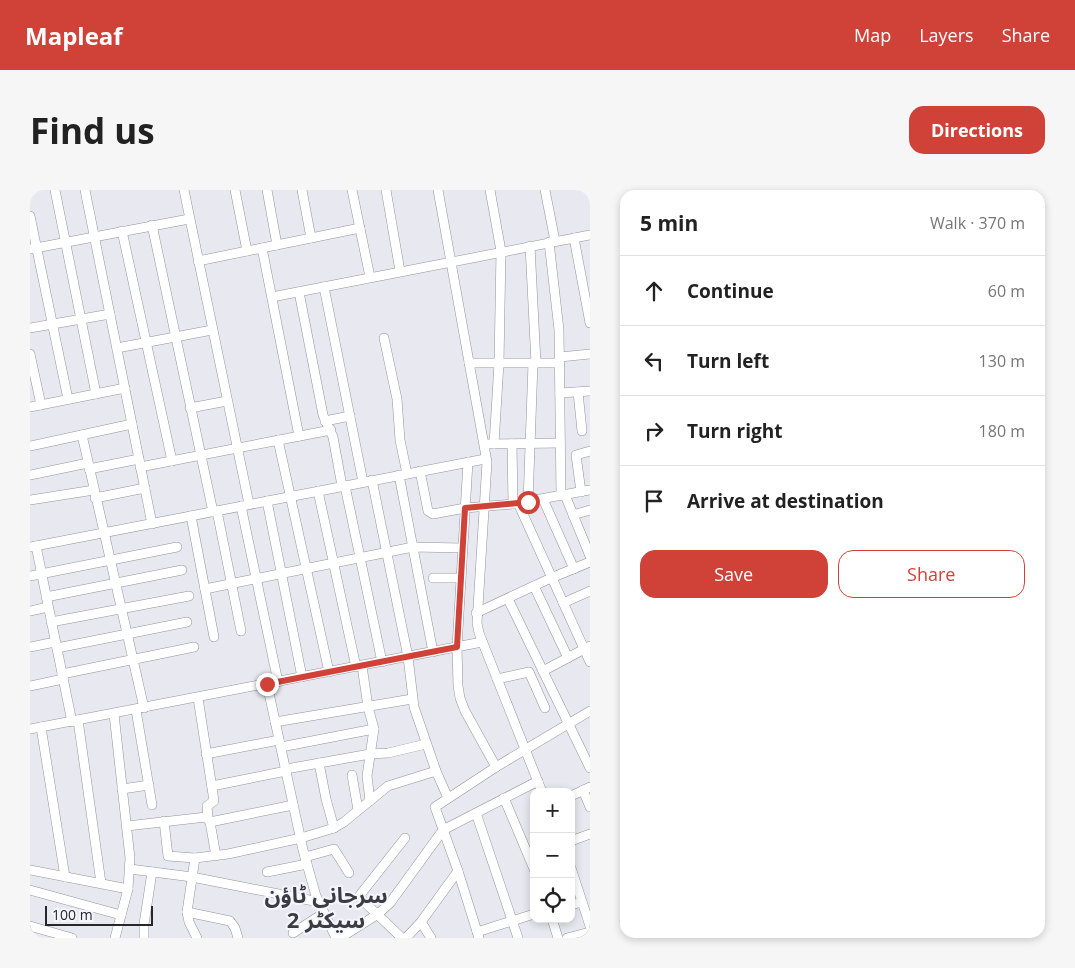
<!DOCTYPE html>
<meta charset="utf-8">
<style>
:root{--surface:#fff;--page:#f6f6f6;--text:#222;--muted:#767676;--line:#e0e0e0;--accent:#d04238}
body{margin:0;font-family:"Open Sans","Noto Sans Arabic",sans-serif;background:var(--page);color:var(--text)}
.controls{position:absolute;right:15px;bottom:15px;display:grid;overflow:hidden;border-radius:10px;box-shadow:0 2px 8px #0003}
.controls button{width:45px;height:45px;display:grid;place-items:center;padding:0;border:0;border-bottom:1px solid var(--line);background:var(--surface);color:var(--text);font:25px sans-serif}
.scale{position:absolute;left:15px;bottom:12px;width:108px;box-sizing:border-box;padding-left:5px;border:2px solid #272629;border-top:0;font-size:14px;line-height:18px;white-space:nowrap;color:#272629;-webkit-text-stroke:4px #f5f5fe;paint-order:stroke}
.stop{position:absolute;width:15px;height:15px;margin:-11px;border:4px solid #d04238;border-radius:50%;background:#fff}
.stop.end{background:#d04238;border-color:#fff;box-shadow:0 1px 5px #0008}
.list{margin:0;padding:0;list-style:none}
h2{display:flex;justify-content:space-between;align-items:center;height:65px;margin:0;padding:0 20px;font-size:21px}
h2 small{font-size:16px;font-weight:400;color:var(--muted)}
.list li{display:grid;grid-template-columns:32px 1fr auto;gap:15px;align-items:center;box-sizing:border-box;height:70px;padding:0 20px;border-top:1px solid var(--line)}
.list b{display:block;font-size:19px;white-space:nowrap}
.list em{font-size:16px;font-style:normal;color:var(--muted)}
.actions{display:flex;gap:10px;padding:15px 20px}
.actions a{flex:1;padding:11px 0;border:1px solid var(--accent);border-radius:15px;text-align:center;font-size:18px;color:var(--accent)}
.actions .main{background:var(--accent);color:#fff}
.icon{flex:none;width:28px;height:28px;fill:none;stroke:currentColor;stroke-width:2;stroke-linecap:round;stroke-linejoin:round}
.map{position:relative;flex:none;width:560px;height:748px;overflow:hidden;border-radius:15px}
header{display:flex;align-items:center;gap:30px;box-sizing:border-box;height:70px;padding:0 25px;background:var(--accent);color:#fff}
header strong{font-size:24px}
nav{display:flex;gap:28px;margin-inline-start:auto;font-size:18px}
.intro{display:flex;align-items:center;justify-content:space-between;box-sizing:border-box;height:120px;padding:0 30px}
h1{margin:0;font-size:35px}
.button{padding:12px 22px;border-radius:15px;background:var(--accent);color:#fff;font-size:18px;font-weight:700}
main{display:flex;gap:30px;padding:0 30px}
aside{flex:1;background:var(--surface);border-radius:15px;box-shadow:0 2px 8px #0003}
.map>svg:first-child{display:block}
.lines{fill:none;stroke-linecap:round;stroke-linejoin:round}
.minor-casing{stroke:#93939b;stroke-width:10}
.minor{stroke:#fff;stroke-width:9}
.route{stroke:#d04238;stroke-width:6}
.labels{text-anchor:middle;stroke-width:4;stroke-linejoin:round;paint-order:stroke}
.district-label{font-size:22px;font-weight:bold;fill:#3b3b42;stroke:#f5f5fe}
</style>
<header>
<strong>Mapleaf</strong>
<nav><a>Map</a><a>Layers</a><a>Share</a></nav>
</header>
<div class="intro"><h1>Find us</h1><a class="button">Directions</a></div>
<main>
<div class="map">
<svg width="560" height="748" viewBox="0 0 560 748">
<rect width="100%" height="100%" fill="#e8e8f0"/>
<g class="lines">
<g class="minor-casing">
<g id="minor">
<path d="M 25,0 L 66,204"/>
<path d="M 55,0 L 122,334"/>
<path d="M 154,0 L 219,314"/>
<path d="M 205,0 L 217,61"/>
<path d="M 237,0 L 247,55"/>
<path d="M 272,0 L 281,48"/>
<path d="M 322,0 L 340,87"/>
<path d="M 356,0 L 370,81"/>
<path d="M 408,0 L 457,272 L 447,433 L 449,443 L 512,602"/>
<path d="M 460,0 L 471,61 L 469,173 L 464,254"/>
<path d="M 515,0 L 525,51"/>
<path d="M 0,26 L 38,209"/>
<path d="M 122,35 L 183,322"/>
<path d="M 92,41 L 142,271"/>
<path d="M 544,48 L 560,133"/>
<path d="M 519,52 L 529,140 L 531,306"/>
<path d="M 500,56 L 506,173"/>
<path d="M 232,58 L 269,246"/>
<path d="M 0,59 L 159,29"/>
<path d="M 168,71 L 330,38"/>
<path d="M 294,97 L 333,292"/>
<path d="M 269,102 L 293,225 L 303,247 L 312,296"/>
<path d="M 242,107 L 560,45"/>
<path d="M 0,138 L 80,124"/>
<path d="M 354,148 L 367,209 L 370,250 L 377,284"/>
<path d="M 87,158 L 182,140"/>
<path d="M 0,164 L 11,215"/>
<path d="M 530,167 L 560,164"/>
<path d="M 439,173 L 530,173"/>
<path d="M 548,202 L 552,241"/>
<path d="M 530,203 L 560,201"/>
<path d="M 0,217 L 95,198"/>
<path d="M 160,218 L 197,211"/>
<path d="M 295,231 L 320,226"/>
<path d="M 52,245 L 114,518"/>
<path d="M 248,250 L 299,482"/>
<path d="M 458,254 L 530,253"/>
<path d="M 482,254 L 483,314"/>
<path d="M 0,256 L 102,234"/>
<path d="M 438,272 L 427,457 L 428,496 L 430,508 L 435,521 L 466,577"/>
<path d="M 110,277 L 301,240"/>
<path d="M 59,279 L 109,269"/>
<path d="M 390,281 L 398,321 L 403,324 L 435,318 L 483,314 L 560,300"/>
<path d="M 0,285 L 58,273"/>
<path d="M 369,285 L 403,462"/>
<path d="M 342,290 L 378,467 L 384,517 L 406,581 L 418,608"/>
<path d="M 315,296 L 352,472"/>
<path d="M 288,301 L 326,477"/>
<path d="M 551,302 L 546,265 L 560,261"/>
<path d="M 535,305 L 560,366"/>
<path d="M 65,308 L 115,298"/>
<path d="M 513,309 L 544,379"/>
<path d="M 0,310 L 64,300"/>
<path d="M 237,311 L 272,487"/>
<path d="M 498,312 L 503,173"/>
<path d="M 488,313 L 560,472"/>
<path d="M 211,316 L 248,492"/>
<path d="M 187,321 L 211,441"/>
<path d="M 543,325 L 560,320"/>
<path d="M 161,326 L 184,447"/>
<path d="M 6,356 L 42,532"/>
<path d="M 0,357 L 455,269"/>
<path d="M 0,386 L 147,357"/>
<path d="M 403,388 L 430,388"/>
<path d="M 504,396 L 538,468"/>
<path d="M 175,399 L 383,357 L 432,358"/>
<path d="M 16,407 L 152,380"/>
<path d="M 478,409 L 560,578"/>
<path d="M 533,413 L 560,401"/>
<path d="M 0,421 L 18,417"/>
<path d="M 446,423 L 521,388 L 560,372"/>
<path d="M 21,432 L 159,406"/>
<path d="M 0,457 L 25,452"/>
<path d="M 27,458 L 157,432"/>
<path d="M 332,476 L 338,517 L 344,539 L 337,586 L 340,611"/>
<path d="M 513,481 L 560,456"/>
<path d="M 32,484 L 164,457"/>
<path d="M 467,489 L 499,482 L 515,518"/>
<path d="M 237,494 L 273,660 L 286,706 L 306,748"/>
<path d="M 0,496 L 33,489"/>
<path d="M 168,508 L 184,611 L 177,616 L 178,628"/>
<path d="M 106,520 L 122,615"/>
<path d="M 84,524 L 100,668 L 98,699 L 85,748"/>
<path d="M 48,530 L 71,693"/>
<path d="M 245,532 L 382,509"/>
<path d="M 11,537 L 35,687"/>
<path d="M 0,539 L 452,452"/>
<path d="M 251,557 L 344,539"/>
<path d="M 176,564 L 249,550"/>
<path d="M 289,573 L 296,609 L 304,638"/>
<path d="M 256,579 L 340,564 L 358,563 L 396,554"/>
<path d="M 322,585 L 328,620"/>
<path d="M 182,596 L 256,581"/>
<path d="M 92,599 L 119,595"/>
<path d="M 553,600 L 560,617"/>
<path d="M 541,606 L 560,597"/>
<path d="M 474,608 L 504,679"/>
<path d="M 446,623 L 488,748"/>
<path d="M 134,631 L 138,666 L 165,668"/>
<path d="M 180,632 L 263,615"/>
<path d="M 97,636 L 176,627 L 180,632 L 186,666"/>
<path d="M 541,651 L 560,644"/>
<path d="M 275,667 L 304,659 L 319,683"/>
<path d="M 541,678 L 560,736"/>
<path d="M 100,679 L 162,687 L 289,712"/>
<path d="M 0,680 L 98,699"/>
<path d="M 237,682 L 277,674"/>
<path d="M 0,700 L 91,725"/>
<path d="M 541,715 L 552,712"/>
<path d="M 157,722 L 200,731 L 205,738 L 208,748"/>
<path d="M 522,729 L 528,748"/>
<path d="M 391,732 L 401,748"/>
<path d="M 0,736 L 42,748"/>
<path d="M 447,742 L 504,724"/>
<path d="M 263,743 L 294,723"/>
<path d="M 114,748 L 114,734 L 122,682"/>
<path d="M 167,748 L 159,732 L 157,722 L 165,668 L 198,664 L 271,648 L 304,638 L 314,632 L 358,596 L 406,581"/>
<path d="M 310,748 L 348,724 L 360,713 L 413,640 L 508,591"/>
<path d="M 372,748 L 330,708 L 330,705 L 375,648"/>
<path d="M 376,748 L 391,732 L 428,681"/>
<path d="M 449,748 L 428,681 L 405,617 L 466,577 L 560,521"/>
<path d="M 537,748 L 560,742"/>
</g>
</g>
<use href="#minor" class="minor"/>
</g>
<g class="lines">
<path class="route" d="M 237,494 L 427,457 L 435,318 L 498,312"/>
</g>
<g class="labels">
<g class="district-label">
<text x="296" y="713">سرجانی ٹاؤن<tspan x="296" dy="25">سیکٹر 2</tspan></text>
</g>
</g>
</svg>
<div class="controls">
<button>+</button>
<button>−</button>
<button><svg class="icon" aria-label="locate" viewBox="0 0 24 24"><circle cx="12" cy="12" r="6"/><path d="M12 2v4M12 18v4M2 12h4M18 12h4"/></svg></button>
</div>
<div class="scale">100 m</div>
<div class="stop" style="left:498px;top:312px"></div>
<div class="stop end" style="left:237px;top:494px"></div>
</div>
<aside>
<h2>5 min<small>Walk · 370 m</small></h2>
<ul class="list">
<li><svg class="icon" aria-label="ahead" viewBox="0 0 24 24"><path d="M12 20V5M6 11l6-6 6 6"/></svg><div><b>Continue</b></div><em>60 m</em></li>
<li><svg class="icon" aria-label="left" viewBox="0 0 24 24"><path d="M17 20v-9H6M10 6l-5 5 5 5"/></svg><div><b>Turn left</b></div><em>130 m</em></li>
<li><svg class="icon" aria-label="right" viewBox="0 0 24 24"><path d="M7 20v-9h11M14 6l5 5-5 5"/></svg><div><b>Turn right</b></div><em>180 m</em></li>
<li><svg class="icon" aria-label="arrive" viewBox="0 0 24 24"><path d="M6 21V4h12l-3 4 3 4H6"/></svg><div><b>Arrive at destination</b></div></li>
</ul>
<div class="actions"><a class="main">Save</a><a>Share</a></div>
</aside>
</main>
